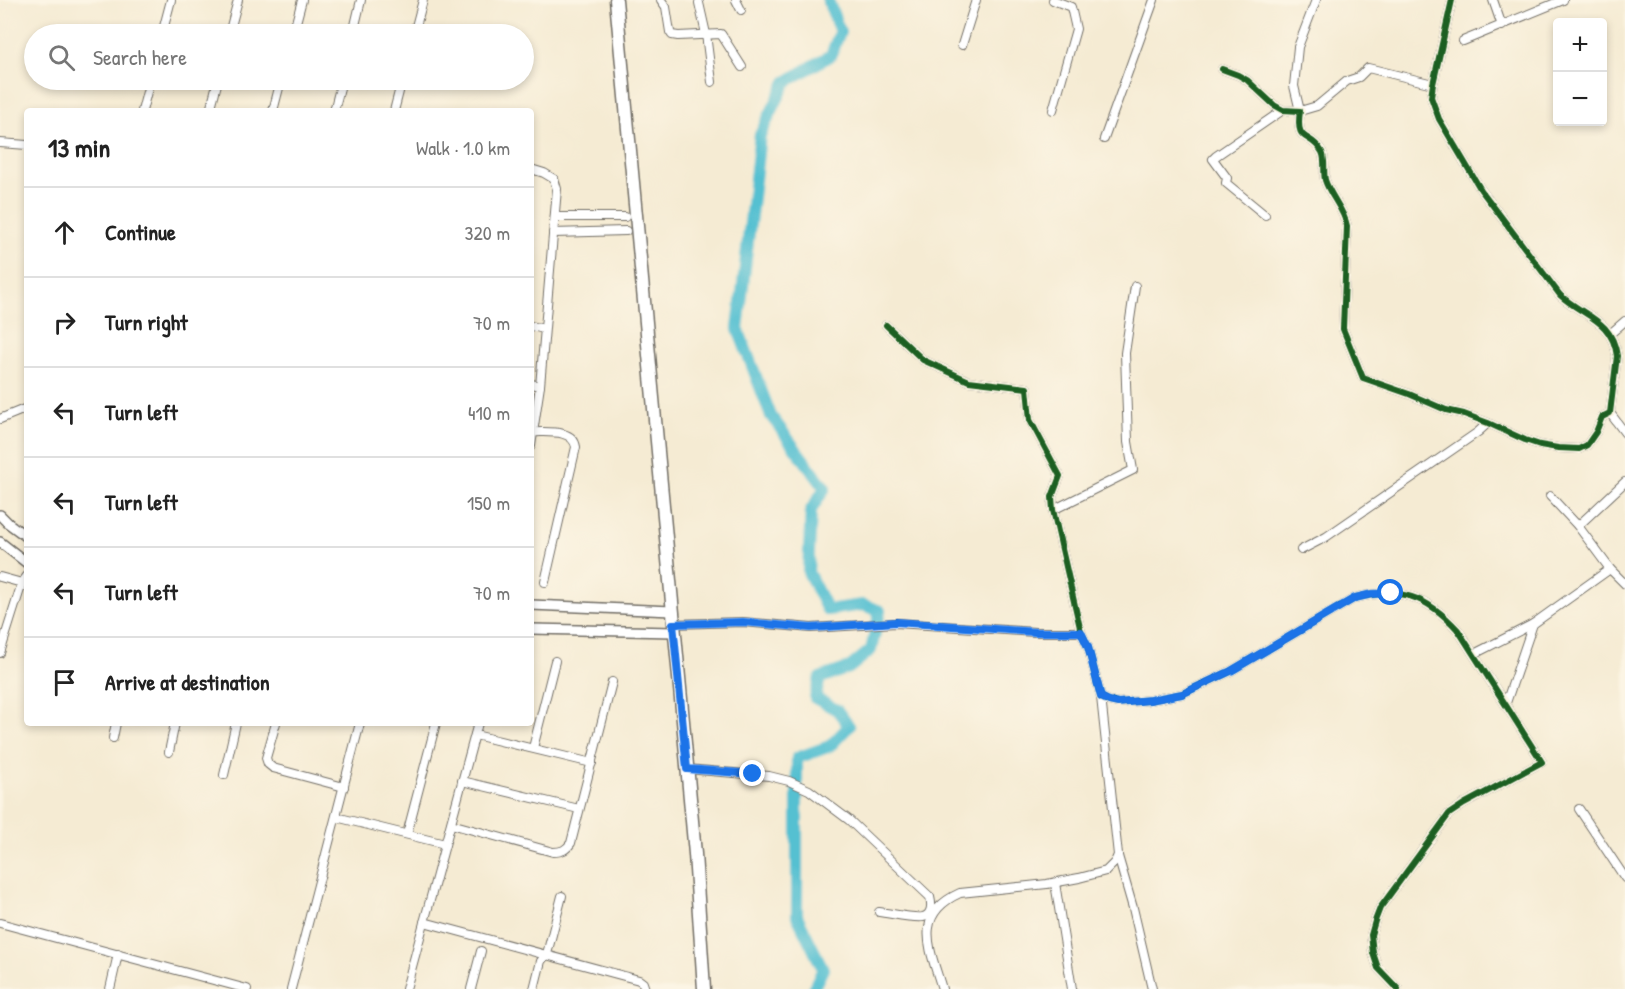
<!DOCTYPE html>
<meta charset="utf-8">
<style>
:root{--surface:#fff;--page:#f2f2f2;--text:#222;--muted:#767676;--line:#e0e0e0}
body{margin:0;font-family:"Patrick Hand",sans-serif;background:var(--page);color:var(--text)}
.controls{position:absolute;right:18px;top:18px;display:grid;overflow:hidden;border-radius:6px;box-shadow:0 3px 9px #0003}
.controls button{width:54px;height:54px;display:grid;place-items:center;padding:0;border:0;border-bottom:2px solid var(--line);background:var(--surface);color:var(--text);font:30px sans-serif}
.stop{position:absolute;width:18px;height:18px;margin:-14px;border:4px solid #1a73e8;border-radius:50%;background:#fff}
.stop.end{background:#1a73e8;border-color:#fff;box-shadow:0 2px 6px #0008}
.list{margin:0;padding:0;list-style:none}
h2{display:flex;justify-content:space-between;align-items:center;height:78px;margin:0;padding:0 24px;font-size:26px}
h2 small{font-size:20px;font-weight:400;color:var(--muted)}
.list li{display:grid;grid-template-columns:39px 1fr auto;gap:18px;align-items:center;box-sizing:border-box;height:90px;padding:0 24px;border-top:2px solid var(--line)}
.list b{display:block;font-size:22px;white-space:nowrap}
.list em{font-size:20px;font-style:normal;color:var(--muted)}
.icon{flex:none;width:33px;height:33px;fill:none;stroke:currentColor;stroke-width:2;stroke-linecap:round;stroke-linejoin:round}
.map{position:relative;flex:none;width:1625px;height:989px;overflow:hidden}
.search{position:absolute;background:var(--surface);box-shadow:0 3px 9px #0003;left:24px;top:24px;width:510px;height:66px;display:flex;align-items:center;gap:15px;box-sizing:border-box;padding:0 21px;border-radius:33px;color:var(--muted);font-size:22px}
.panel{position:absolute;background:var(--surface);box-shadow:0 3px 9px #0003;left:24px;top:108px;width:510px;height:618px;border-radius:6px}
.map>svg:first-child{display:block}
.lines{fill:none;stroke-linecap:round;stroke-linejoin:round}
.river{stroke:#55c0d1;stroke-width:12}
.minor-casing{stroke:#726e66;stroke-width:10}
.tertiary-casing{stroke:#726e66;stroke-width:12}
.primary-casing{stroke:#726e66;stroke-width:15}
.minor{stroke:#fff;stroke-width:8}
.tertiary{stroke:#fff;stroke-width:9}
.primary{stroke:#fff;stroke-width:12}
.cycleway-casing{stroke:#fcf5e5;stroke-width:10}
.cycleway{stroke:#1b5e20;stroke-width:6}
.route{stroke:#1a73e8;stroke-width:8}
</style>
<div class="map">
<svg width="1625" height="989" viewBox="0 0 1625 989">
<rect width="100%" height="100%" fill="#fcf5e5"/>
<filter id="ink" filterUnits="userSpaceOnUse"><feTurbulence type="fractalNoise" baseFrequency=".0167" numOctaves="2"/><feDisplacementMap in="SourceGraphic" scale="12" xChannelSelector="R" yChannelSelector="G"/><feConvolveMatrix kernelMatrix="1 2 1 2 8 2 1 2 1" color-interpolation-filters="sRGB"/></filter>
<filter id="wash" filterUnits="userSpaceOnUse"><feTurbulence type="fractalNoise" baseFrequency=".008" numOctaves="4" result="noise"/><feDisplacementMap in="SourceGraphic" scale="24" xChannelSelector="R" yChannelSelector="G"/><feGaussianBlur stdDeviation="1.35" result="paint"/><feColorMatrix in="noise" values="0 0 0 0 0 0 0 0 0 0 0 0 0 0 0 0 0 1.4 0 .05"/><feComposite in="paint" operator="in"/></filter>
<g filter="url(#wash)">
<rect width="100%" height="100%" fill="#f5ebd3"/>
<g class="lines">
<path class="river" d="M 813,989 L 823,969 L 797,916 L 797,758 L 830,746 L 849,726 L 837,710 L 815,698 L 820,678 L 849,668 L 871,650 L 880,611 L 863,605 L 827,610 L 808,572 L 811,510 L 825,488 L 771,416 L 738,329 L 760,135 L 786,82 L 831,55 L 840,32 L 828,0"/>
</g>
</g>
<g filter="url(#ink)">
<g class="lines">
<g class="minor-casing">
<g id="minor">
<path d="M 661,0 L 666,7 L 670,32 L 672,35 L 678,36 L 721,34 L 742,67"/>
<path d="M 736,0 L 741,10"/>
<path d="M 1316,0 L 1298,47 L 1294,86 L 1300,111 L 1317,106 L 1347,81 L 1359,77 L 1368,68 L 1433,84"/>
<path d="M 1493,0 L 1502,26"/>
<path d="M 699,3 L 706,34 L 712,82"/>
<path d="M 162,34 L 171,0"/>
<path d="M 229,34 L 238,0"/>
<path d="M 293,34 L 302,0"/>
<path d="M 353,34 L 361,0"/>
<path d="M 414,34 L 423,0"/>
<path d="M 1463,41 L 1563,0"/>
<path d="M 962,45 L 976,0"/>
<path d="M 1222,69 L 1238,75 L 1247,80 L 1274,105 L 1283,110 L 1300,111 C 1295,145 1310,131 1322,152 C 1326,160 1323,171 1325,180 C 1330,196 1344,209 1347,226 L 1343,329 L 1363,378 L 1409,394 L 1446,410 L 1464,414 L 1488,423 L 1525,440 L 1540,445 L 1558,448 L 1579,449 L 1587,445 L 1596,432 L 1602,417 L 1610,413 L 1617,356 C 1612,319 1584,317 1560,295 L 1481,190 L 1439,119 L 1431,97 L 1433,84 L 1452,0"/>
<path d="M 1053,110 L 1076,29 L 1071,7 L 1053,0"/>
<path d="M 142,111 L 150,80"/>
<path d="M 210,111 L 218,80"/>
<path d="M 273,111 L 281,80"/>
<path d="M 334,111 L 342,80"/>
<path d="M 394,111 L 402,80"/>
<path d="M 1104,139 L 1154,0"/>
<path d="M 0,143 L 27,145"/>
<path d="M 531,169 L 544,173 L 554,179 L 557,189 L 540,386 L 531,446"/>
<path d="M 1265,215 L 1226,183 L 1227,178 L 1213,159 L 1216,156 L 1283,110"/>
<path d="M 555,217 L 625,217"/>
<path d="M 553,233 L 626,231"/>
<path d="M 886,325 L 923,360 L 969,381 L 1027,388 L 1030,420 L 1060,476 L 1052,497 L 1053,510 L 1081,632 L 1088,647 L 1101,697 L 1109,701 L 1118,703 L 1150,700 L 1182,694 L 1231,671 L 1355,598 C 1400,587 1426,595 1458,630 L 1542,762 L 1464,804 L 1449,814 L 1380,908 L 1375,921 L 1371,935 L 1373,953 L 1378,968 L 1398,989"/>
<path d="M 531,326 L 544,329"/>
<path d="M 1610,334 L 1625,321"/>
<path d="M 531,384 L 540,386"/>
<path d="M 1610,413 L 1625,433"/>
<path d="M 0,419 L 27,408"/>
<path d="M 531,432 C 545,433 573,428 576,447 L 545,582"/>
<path d="M 1550,496 L 1578,526"/>
<path d="M 1053,510 L 1133,470 L 1128,442 L 1125,353 L 1135,286"/>
<path d="M 1301,550 L 1326,537 L 1478,432 L 1488,423"/>
<path d="M 1610,569 L 1625,584"/>
<path d="M 0,577 L 22,583"/>
<path d="M 673,624 L 743,622 L 811,628 L 896,623 L 1035,632 L 1081,632"/>
<path d="M 0,653 L 22,583 L 27,576"/>
<path d="M 1474,654 L 1533,624"/>
<path d="M 1506,703 L 1533,624 L 1610,569 L 1578,526 L 1625,482"/>
<path d="M 276,723 L 266,758 L 268,764 L 273,768 L 344,787"/>
<path d="M 475,735 L 592,763"/>
<path d="M 113,738 L 116,723"/>
<path d="M 533,748 L 555,661"/>
<path d="M 169,752 L 175,723"/>
<path d="M 687,769 L 769,776 L 789,781 L 809,790 L 849,820 L 930,897 C 932,905 932,915 923,917 C 915,919 889,913 879,912"/>
<path d="M 224,775 L 236,723"/>
<path d="M 462,781 L 579,809"/>
<path d="M 1579,809 L 1625,878"/>
<path d="M 336,817 L 445,844"/>
<path d="M 451,824 L 553,852 C 562,852 566,850 571,843 L 612,682"/>
<path d="M 407,834 L 436,723"/>
<path d="M 1118,856 L 1133,908 L 1152,989"/>
<path d="M 1055,883 L 1072,989"/>
<path d="M 424,922 L 639,980 L 643,983 L 645,989"/>
<path d="M 0,923 L 247,989"/>
<path d="M 110,989 L 118,954"/>
<path d="M 291,989 L 360,723"/>
<path d="M 406,989 L 478,723"/>
<path d="M 471,989 L 481,951"/>
<path d="M 534,989 L 541,961 L 547,954 L 562,896"/>
<path d="M 942,989 C 931,951 911,915 960,893 L 1047,884 L 1079,878 L 1106,871 L 1115,862 L 1118,855 L 1101,697"/>
</g>
</g>
<g class="tertiary-casing">
<g id="tertiary">
<path d="M 0,515 L 8,523 L 27,537"/>
<path d="M 0,542 L 27,563"/>
<path d="M 531,605 L 672,611"/>
<path d="M 531,629 L 674,632"/>
</g>
</g>
<g class="primary-casing">
<path id="primary" d="M 616,0 L 681,699 L 695,854 L 704,989"/>
</g>
<use href="#minor" class="minor"/>
<use href="#tertiary" class="tertiary"/>
<use href="#primary" class="primary"/>
<g class="cycleway-casing">
<g id="cycleway">
<path d="M 1222,69 L 1238,75 L 1247,80 L 1274,105 L 1283,110 L 1300,111 C 1295,145 1310,131 1322,152 C 1326,160 1323,171 1325,180 C 1330,196 1344,209 1347,226 L 1343,329 L 1363,378 L 1409,394 L 1446,410 L 1464,414 L 1488,423 L 1525,440 L 1540,445 L 1558,448 L 1579,449 L 1587,445 L 1596,432 L 1602,417 L 1610,413 L 1617,356 C 1612,319 1584,317 1560,295 L 1481,190 L 1439,119 L 1431,97 L 1433,84 L 1452,0"/>
<path d="M 886,325 L 923,360 L 969,381 L 1027,388 L 1030,420 L 1060,476 L 1052,497 L 1053,510 L 1081,632 L 1088,647 L 1101,697 L 1109,701 L 1118,703 L 1150,700 L 1182,694 L 1231,671 L 1355,598 C 1400,587 1426,595 1458,630 L 1542,762 L 1464,804 L 1449,814 L 1380,908 L 1375,921 L 1371,935 L 1373,953 L 1378,968 L 1398,989"/>
</g>
</g>
<use href="#cycleway" class="cycleway"/>
</g>
</g>
<g class="lines" filter="url(#ink)">
<path class="route" d="M 753,774 L 687,769 L 673,624 L 743,622 L 811,628 L 896,622 L 1035,632 L 1081,632 L 1088,647 L 1101,697 L 1109,701 L 1118,703 L 1150,700 L 1182,694 L 1231,671 L 1355,598 L 1372,594 L 1391,593"/>
</g>
</svg>
<div class="controls">
<button>+</button>
<button>−</button>
</div>
<div class="stop" style="left:1391px;top:593px"></div>
<div class="stop end" style="left:753px;top:774px"></div>
<div class="search"><svg class="icon" aria-label="search" viewBox="0 0 24 24"><circle cx="10" cy="10" r="6"/><path d="M15 15l6 6"/></svg>Search here</div>
<section class="panel">
<h2>13 min<small>Walk · 1.0 km</small></h2>
<ul class="list">
<li><svg class="icon" aria-label="ahead" viewBox="0 0 24 24"><path d="M12 20V5M6 11l6-6 6 6"/></svg><div><b>Continue</b></div><em>320 m</em></li>
<li><svg class="icon" aria-label="right" viewBox="0 0 24 24"><path d="M7 20v-9h11M14 6l5 5-5 5"/></svg><div><b>Turn right</b></div><em>70 m</em></li>
<li><svg class="icon" aria-label="left" viewBox="0 0 24 24"><path d="M17 20v-9H6M10 6l-5 5 5 5"/></svg><div><b>Turn left</b></div><em>410 m</em></li>
<li><svg class="icon" aria-label="left" viewBox="0 0 24 24"><path d="M17 20v-9H6M10 6l-5 5 5 5"/></svg><div><b>Turn left</b></div><em>150 m</em></li>
<li><svg class="icon" aria-label="left" viewBox="0 0 24 24"><path d="M17 20v-9H6M10 6l-5 5 5 5"/></svg><div><b>Turn left</b></div><em>70 m</em></li>
<li><svg class="icon" aria-label="arrive" viewBox="0 0 24 24"><path d="M6 21V4h12l-3 4 3 4H6"/></svg><div><b>Arrive at destination</b></div></li>
</ul>
</section>
</div>
